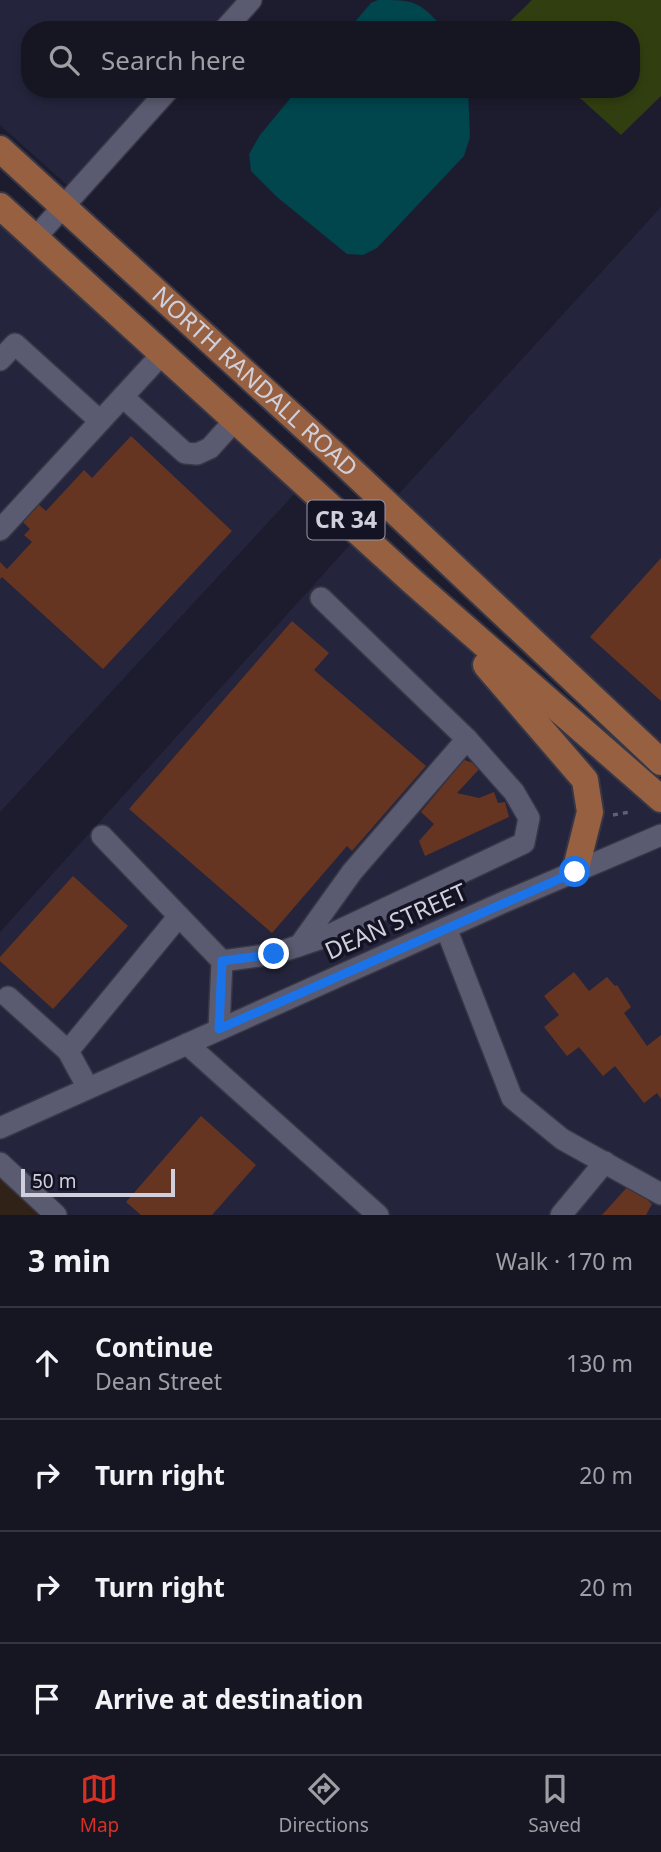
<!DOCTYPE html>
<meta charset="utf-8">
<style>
:root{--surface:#161522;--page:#23222f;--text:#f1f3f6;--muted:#9e9fa5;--line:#353440;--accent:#d93025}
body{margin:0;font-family:"Noto Sans",sans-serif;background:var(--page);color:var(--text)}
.scale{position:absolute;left:21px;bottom:18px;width:154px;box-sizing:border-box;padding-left:7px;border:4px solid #d0d0dd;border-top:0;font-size:19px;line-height:24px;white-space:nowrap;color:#d0d0dd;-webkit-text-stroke:5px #141324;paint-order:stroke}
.stop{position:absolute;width:21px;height:21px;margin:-16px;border:5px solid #1a73e8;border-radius:50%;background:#fff}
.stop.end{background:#1a73e8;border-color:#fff;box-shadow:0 2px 7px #0008}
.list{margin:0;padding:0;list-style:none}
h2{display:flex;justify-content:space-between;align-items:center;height:91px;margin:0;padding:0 28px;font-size:30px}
h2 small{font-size:23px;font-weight:400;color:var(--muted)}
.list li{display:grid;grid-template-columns:46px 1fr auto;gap:21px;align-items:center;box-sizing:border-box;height:112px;padding:0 28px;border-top:2px solid var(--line)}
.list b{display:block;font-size:26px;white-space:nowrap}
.list p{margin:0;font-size:23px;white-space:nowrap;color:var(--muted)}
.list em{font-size:23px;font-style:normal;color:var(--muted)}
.icon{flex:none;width:38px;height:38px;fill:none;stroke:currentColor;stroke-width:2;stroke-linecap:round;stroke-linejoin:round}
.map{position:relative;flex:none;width:661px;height:1215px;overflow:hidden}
.search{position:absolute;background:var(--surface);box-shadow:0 4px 10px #0003;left:21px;right:21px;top:21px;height:77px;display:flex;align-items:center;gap:18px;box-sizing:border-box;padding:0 24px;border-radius:28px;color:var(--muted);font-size:26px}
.sheet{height:539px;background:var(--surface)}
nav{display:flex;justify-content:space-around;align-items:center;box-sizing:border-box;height:98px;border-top:2px solid var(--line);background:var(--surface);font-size:19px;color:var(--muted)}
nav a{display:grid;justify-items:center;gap:4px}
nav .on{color:var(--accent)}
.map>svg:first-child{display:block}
.built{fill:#24243c}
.industrial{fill:#312217}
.green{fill:#313f10}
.water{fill:#01454d}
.building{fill:#663522}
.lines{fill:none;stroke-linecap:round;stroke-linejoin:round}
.minor-casing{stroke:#373746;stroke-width:24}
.major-casing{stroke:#373746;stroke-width:30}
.path{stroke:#606070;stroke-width:3.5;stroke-dasharray:5 5;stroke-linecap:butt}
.minor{stroke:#5a5b70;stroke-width:21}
.major{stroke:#976141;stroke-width:26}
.route{stroke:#1a73e8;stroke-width:9}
.labels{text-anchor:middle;stroke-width:7;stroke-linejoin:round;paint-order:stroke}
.shield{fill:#141324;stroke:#9897a6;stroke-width:2}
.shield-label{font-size:23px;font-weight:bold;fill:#d0d0dd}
.street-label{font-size:24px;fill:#d0d0dd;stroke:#141324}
</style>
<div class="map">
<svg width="661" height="1215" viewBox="0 0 661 1215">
<rect width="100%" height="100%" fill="#1d1c2e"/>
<g class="built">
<path d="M 0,0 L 251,0 L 224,30 L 30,30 L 30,89 L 169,89 L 75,192 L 0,125 Z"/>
<path d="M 661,207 L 661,750 L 395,498 Z"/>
<path d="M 0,219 L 299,489 L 0,812 Z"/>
<path d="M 356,538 L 661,807 L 661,829 L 0,1124 L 0,932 Z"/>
<path d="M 661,841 L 661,1215 L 47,1215 L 0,1171 L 0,1136 Z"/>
</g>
<path class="industrial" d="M 0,1171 L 47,1215 L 0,1215 Z"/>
<path class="green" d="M 532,0 L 661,0 L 661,96 L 621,135 L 570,89 L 631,89 L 631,30 L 503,28 Z"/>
<g class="water">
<path d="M 378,0 C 416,0 419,1 445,30 L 348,30 L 371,3 Z"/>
<path d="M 298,89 L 468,89 L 470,137 L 464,156 L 377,248 L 363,255 L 347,254 L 277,197 L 251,171 L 249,154 L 260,135 Z"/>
</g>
<g class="building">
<path d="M 131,436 L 232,531 L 103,669 L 2,577 L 0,579 L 0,562 L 7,569 L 32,542 L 24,535 L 30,529 L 23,522 L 38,504 L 46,511 L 84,470 L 92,478 Z"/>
<path d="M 661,558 L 661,701 L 590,637 Z"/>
<path d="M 292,621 L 329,653 L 314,670 L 426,766 L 352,851 L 347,846 L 272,933 L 129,809 Z"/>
<path d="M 464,760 L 482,766 L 457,793 L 479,798 L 494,792 L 498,803 L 505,802 L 509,817 L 425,856 L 419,841 L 434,824 L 421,812 Z"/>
<path d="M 73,876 L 128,926 L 53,1009 L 0,961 L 0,957 Z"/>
<path d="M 574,972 L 589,991 L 607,977 L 615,986 L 617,985 L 631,1007 L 624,1013 L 647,1046 L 661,1035 L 661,1099 L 657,1093 L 644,1103 L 615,1066 L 603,1076 L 579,1047 L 567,1056 L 544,1027 L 559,1015 L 544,996 Z"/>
<path d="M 201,1116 L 256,1165 L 212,1215 L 141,1215 L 126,1202 Z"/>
<path d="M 630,1184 L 652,1204 L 646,1215 L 602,1215 Z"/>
</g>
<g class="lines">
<g class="minor-casing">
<g id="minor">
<path d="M 224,30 L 251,0"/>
<path d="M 35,238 L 169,89"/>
<path d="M 0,360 L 15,344 L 100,421"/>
<path d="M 123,397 L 185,453 L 197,454 L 210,448 L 236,419"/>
<path d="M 0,530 L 163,353"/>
<path d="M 102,836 L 222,961 L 219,1029"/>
<path d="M 446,928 L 512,1098 L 562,1139 L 661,1194"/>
<path d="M 299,946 L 352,872 L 467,739"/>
<path d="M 222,961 L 274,954 L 325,937 L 524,843 L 529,818 L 514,792 L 467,739 L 321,598"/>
<path d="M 8,997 L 68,1051"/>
<path d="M 187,1044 L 378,1215"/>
<path d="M 88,1088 L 68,1051 L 179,916"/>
<path d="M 0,1128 L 504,902 L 661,835"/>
<path d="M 0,1163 L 56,1215"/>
<path d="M 561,1215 L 605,1162"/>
</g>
</g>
<g class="major-casing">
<g id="major">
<path id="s1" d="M 0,149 L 334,454 L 661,762"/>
<path d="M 0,206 L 413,582 L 661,799"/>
<path d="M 486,665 L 585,780 L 590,812 L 575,872"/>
</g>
</g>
<path class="path" d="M 613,815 L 630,812"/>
<use href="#minor" class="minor"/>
<use href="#major" class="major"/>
</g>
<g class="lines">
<path class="route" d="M 274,954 L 222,961 L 219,1029 L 575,872"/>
</g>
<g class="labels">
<rect class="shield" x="307.5" y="500.5" width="77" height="39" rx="5"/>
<g class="shield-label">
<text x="346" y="528">CR 34</text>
</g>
<g class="street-label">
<text dy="8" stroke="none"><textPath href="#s1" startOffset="345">NORTH RANDALL ROAD</textPath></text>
<text transform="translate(396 922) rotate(-24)" y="8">DEAN STREET</text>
</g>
</g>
</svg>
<div class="scale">50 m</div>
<div class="stop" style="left:575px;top:872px"></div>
<div class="stop end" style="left:274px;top:954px"></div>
<div class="search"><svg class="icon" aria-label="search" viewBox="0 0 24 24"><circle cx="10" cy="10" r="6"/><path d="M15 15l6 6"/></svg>Search here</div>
</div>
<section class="sheet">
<h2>3 min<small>Walk · 170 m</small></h2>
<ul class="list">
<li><svg class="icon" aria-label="ahead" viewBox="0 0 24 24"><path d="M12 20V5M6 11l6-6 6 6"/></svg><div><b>Continue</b><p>Dean Street</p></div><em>130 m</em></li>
<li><svg class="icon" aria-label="right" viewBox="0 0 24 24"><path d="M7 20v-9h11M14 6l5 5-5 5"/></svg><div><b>Turn right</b></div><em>20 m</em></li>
<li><svg class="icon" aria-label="right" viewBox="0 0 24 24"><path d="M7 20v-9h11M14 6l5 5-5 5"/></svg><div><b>Turn right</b></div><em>20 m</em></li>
<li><svg class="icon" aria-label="arrive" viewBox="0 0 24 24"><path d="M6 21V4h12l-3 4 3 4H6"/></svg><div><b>Arrive at destination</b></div></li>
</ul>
</section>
<nav>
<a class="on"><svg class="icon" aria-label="map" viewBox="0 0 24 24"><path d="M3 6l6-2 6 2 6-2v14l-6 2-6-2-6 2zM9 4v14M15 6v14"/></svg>Map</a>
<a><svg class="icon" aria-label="directions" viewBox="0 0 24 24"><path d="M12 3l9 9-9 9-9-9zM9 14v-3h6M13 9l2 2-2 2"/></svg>Directions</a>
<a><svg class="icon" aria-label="saved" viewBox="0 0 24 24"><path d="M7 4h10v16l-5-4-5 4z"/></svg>Saved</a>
</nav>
